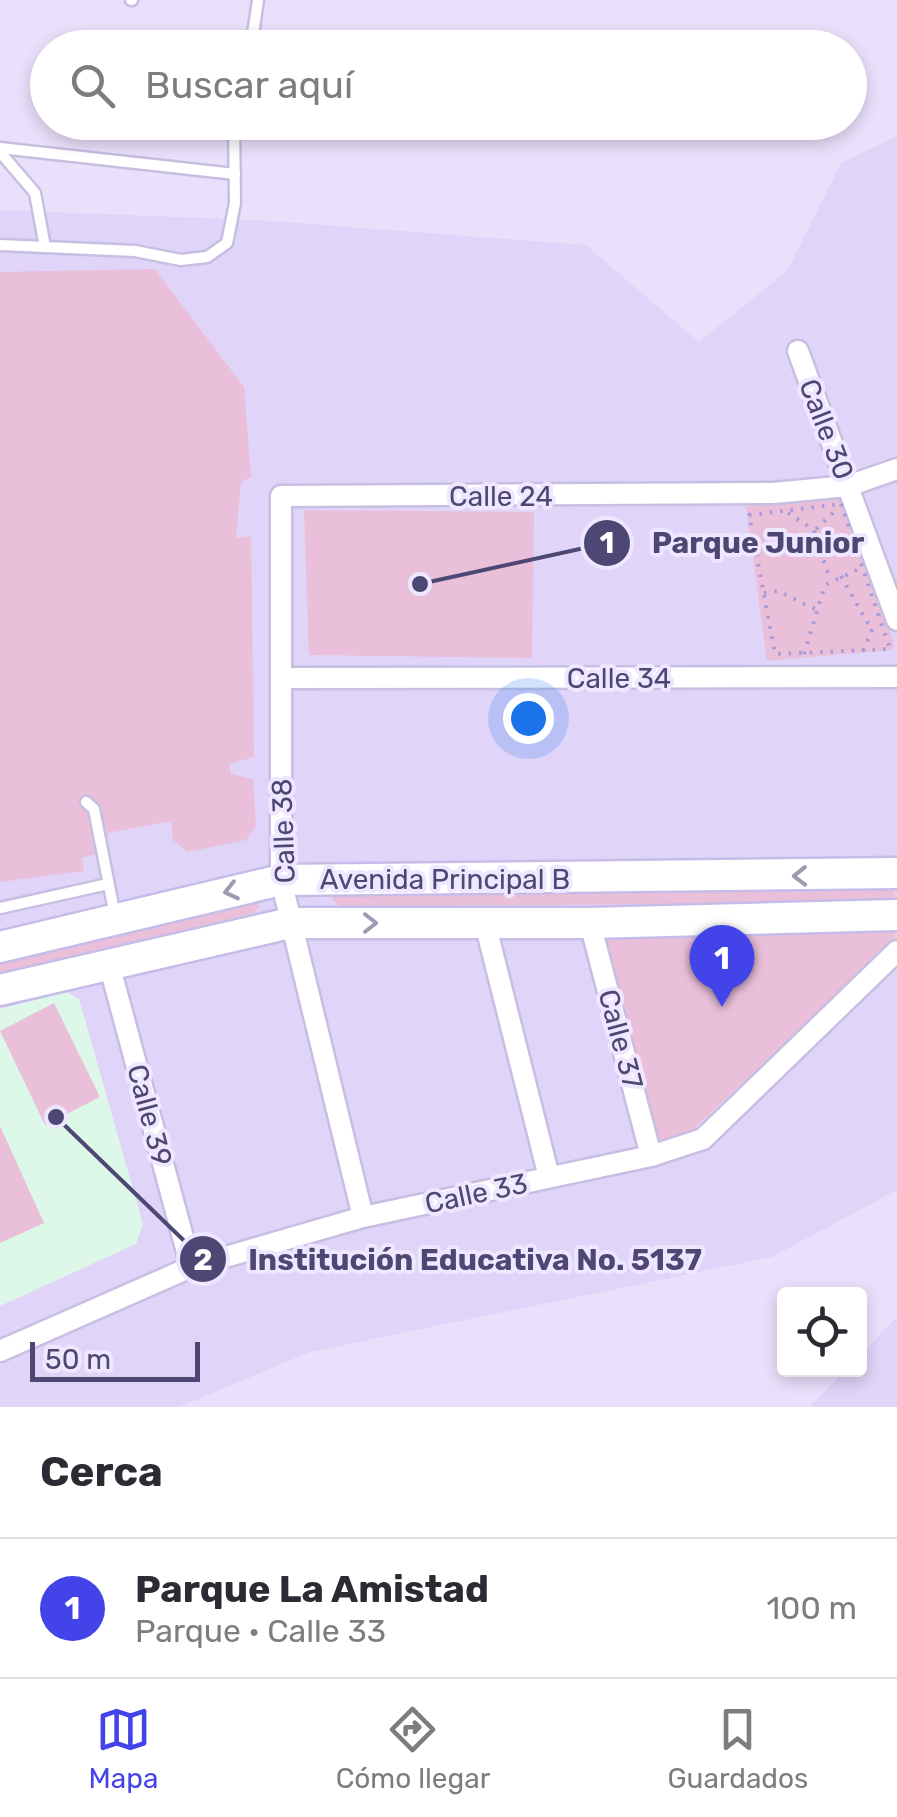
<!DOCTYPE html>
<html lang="es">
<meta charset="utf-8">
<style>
:root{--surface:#fff;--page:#f7f7f7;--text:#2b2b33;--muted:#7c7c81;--line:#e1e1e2;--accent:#4244ea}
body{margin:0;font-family:Rubik,sans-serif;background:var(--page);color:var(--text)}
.controls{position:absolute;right:30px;bottom:30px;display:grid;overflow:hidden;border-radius:10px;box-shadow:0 5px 15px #0003}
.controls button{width:90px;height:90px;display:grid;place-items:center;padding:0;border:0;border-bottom:2px solid var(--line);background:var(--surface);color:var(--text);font:50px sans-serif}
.scale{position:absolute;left:30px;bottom:25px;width:170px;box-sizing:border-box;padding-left:10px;border:5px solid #4c4773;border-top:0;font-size:28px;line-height:35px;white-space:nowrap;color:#4c4773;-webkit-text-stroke:8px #efe6ff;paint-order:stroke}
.you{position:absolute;left:528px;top:718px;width:35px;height:35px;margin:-25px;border:8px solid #fff;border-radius:50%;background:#1a73e8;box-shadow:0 0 0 15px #1a73e833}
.badge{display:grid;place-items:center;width:65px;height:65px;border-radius:50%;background:var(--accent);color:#fff;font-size:32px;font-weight:700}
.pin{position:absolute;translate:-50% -82px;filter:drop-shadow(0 2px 5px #0008)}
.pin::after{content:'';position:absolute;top:52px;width:35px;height:30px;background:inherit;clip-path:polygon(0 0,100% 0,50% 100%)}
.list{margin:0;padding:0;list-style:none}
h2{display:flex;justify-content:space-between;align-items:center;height:130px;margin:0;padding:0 40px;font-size:42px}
h2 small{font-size:32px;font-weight:400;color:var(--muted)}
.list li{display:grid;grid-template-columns:65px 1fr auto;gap:30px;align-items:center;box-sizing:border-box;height:140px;padding:0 40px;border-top:2px solid var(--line)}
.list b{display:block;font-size:38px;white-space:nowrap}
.list p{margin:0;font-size:32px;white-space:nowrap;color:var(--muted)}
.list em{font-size:32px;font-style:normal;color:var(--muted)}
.icon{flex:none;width:55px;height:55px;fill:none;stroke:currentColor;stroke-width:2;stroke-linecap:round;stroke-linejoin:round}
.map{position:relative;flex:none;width:897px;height:1407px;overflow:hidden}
.search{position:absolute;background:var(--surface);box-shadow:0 5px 15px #0003;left:30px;right:30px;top:30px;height:110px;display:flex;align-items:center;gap:25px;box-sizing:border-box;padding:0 35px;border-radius:55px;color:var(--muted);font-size:38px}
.sheet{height:270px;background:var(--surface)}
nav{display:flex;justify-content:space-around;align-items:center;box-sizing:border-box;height:140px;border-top:2px solid var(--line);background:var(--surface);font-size:28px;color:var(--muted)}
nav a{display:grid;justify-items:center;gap:5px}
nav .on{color:var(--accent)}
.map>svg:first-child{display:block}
.residential{fill:#e0d4f9}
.education{fill:#ddf8e8}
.green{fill:#eabfda}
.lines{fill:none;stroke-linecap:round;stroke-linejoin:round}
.service-casing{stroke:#c7bfe2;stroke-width:15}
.minor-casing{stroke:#c7bfe2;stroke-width:25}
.secondary-casing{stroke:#c6bce8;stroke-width:35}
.path{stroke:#a49bd7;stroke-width:4;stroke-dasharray:2.5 8;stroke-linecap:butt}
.service{stroke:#fff;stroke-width:10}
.minor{stroke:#fff;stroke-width:20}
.secondary{stroke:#fff;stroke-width:30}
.oneway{stroke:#9d9ab2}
.labels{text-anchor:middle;stroke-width:8;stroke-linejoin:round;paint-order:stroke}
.street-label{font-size:28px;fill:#4c4773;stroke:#efe6ff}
.leader{fill:none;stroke:#4c4773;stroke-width:4}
.callout-dot{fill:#4c4773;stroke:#efe6ff;stroke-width:4}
.mark-label{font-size:30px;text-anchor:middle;font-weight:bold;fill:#fff}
.callout-label{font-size:30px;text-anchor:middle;font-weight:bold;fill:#4c4773;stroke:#efe6ff;stroke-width:8;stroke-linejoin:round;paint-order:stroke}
</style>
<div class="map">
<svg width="897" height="1407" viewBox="0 0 897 1407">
<rect width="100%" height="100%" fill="#ebe0fc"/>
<g class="residential">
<path d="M 897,136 L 897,1190 L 772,1257 L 310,1352 L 179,1407 L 0,1407 L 0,210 L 258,220 L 586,245 L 699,342 L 787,271 L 841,163 Z"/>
<path d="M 897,1317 L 897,1407 L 810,1407 L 846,1370 L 860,1370 L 860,1356 Z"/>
</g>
<path class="education" d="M 66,992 L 79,999 L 143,1224 L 136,1244 L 0,1306 L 0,1009 Z"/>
<g class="green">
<path d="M 155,269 L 244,387 L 251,477 L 241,482 L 236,538 L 251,536 L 254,757 L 229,764 L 231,774 L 253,779 L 256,826 L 246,840 L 187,852 L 173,840 L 171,821 L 108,833 L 108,850 L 82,858 L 84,871 L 0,882 L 0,272 Z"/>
<path d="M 841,489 L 894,644 L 892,650 L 767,661 L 746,507 Z"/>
<path d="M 304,510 L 534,512 L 532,658 L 309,655 Z"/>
<path d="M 893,886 L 895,896 L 889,903 L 339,906 L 326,891 Z"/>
<path d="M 256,897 L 259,907 L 254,913 L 0,978 L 0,954 Z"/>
<path d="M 895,929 L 895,942 L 689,1133 L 655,1141 L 601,934 Z"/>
<path d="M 54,1003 L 100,1097 L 45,1125 L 0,1031 Z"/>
<path d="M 0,1126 L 44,1223 L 0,1243 Z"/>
</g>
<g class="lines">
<g class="service-casing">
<g id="service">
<path d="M 131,0 L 132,0"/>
<path d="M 251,48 L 258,0"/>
<path d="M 0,148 L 235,174"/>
<path d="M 0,152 L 35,193 L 45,247"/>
<path d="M 0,245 L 135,251 L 181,260 L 207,257 L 227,243 L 235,203 L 234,122"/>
<path d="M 86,802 L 94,809 L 115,916"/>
<path d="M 0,908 L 108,884"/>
</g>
</g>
<g class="minor-casing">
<g id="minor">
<path d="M 798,351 L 897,620"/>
<path d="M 281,678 L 897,677"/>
<path d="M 485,923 L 549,1177"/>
<path d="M 590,923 L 651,1156"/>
<path d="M 109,964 L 191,1267"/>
<path d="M 363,1217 L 281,880 L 281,496 L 773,493 L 848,486 L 897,469"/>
<path d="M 0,1351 L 191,1267 L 363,1217 L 651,1156 L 703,1139 L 897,951"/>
</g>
</g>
<g class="secondary-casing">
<g id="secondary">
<path d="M 0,947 L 281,880 L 897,873"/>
<path d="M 0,990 L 290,923 L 590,923 L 897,915"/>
</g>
</g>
<g class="path">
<path d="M 841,504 L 890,649 L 775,654 L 749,515 Z"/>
<path d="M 788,513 L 814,530 L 830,580"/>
<path d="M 816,529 L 835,511"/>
<path d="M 841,576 L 867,622 L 874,625"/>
<path d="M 764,593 L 778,591 L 817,610"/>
<path d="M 863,651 L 875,623"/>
<path d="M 804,654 L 825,585 L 859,569"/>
</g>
<use href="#service" class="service"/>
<use href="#minor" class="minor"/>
<use href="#secondary" class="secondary"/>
</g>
<defs><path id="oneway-chevron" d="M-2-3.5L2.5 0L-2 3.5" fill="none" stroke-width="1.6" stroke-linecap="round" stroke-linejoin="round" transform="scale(2.5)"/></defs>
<g class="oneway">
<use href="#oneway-chevron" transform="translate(800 876) rotate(179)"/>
<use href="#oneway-chevron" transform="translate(231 891) rotate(167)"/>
<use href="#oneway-chevron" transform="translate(370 923)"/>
</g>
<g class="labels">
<g class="street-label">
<text transform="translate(827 429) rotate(69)" y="10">Calle 30</text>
<text x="501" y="506">Calle 24</text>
<text x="619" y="688">Calle 34</text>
<text transform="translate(283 831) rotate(-92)" y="10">Calle 38</text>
<text x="445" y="889">Avenida Principal B</text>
<text transform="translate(621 1039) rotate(75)" y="10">Calle 37</text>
<text transform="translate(150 1115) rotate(75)" y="10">Calle 39</text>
<text transform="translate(476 1193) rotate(-12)" y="10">Calle 33</text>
</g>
</g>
<path class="leader" d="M420 584L607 543M56 1117L203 1259"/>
<g class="callout-dot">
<circle cx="420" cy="584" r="10"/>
<circle cx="56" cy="1117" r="10"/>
<circle cx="607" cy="543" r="25"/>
<circle cx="203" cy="1259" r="25"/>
</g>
<g class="mark-label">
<text x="607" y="553">1</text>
<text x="203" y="1270">2</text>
</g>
<g class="callout-label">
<text x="758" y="553">Parque Junior</text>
<text x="475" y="1270">Institución Educativa No. 5137</text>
</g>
</svg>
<div class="controls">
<button><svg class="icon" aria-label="locate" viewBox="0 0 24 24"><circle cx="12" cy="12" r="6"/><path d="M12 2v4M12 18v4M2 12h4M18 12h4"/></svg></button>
</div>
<div class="scale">50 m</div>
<div class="you"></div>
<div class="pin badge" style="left:722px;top:1007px">1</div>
<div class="search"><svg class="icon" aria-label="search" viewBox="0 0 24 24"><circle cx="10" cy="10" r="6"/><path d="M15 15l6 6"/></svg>Buscar aquí</div>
</div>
<section class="sheet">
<h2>Cerca<small></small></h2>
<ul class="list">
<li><span class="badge">1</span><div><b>Parque La Amistad</b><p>Parque · Calle 33</p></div><em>100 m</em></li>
</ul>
</section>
<nav>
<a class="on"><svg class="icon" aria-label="map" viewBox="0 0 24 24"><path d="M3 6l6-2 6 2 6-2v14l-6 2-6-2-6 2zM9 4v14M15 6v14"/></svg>Mapa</a>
<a><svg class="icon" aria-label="directions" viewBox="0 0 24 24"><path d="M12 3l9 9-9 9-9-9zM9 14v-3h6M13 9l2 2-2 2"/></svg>Cómo llegar</a>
<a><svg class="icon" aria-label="saved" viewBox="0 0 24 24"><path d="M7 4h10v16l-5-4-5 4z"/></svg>Guardados</a>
</nav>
